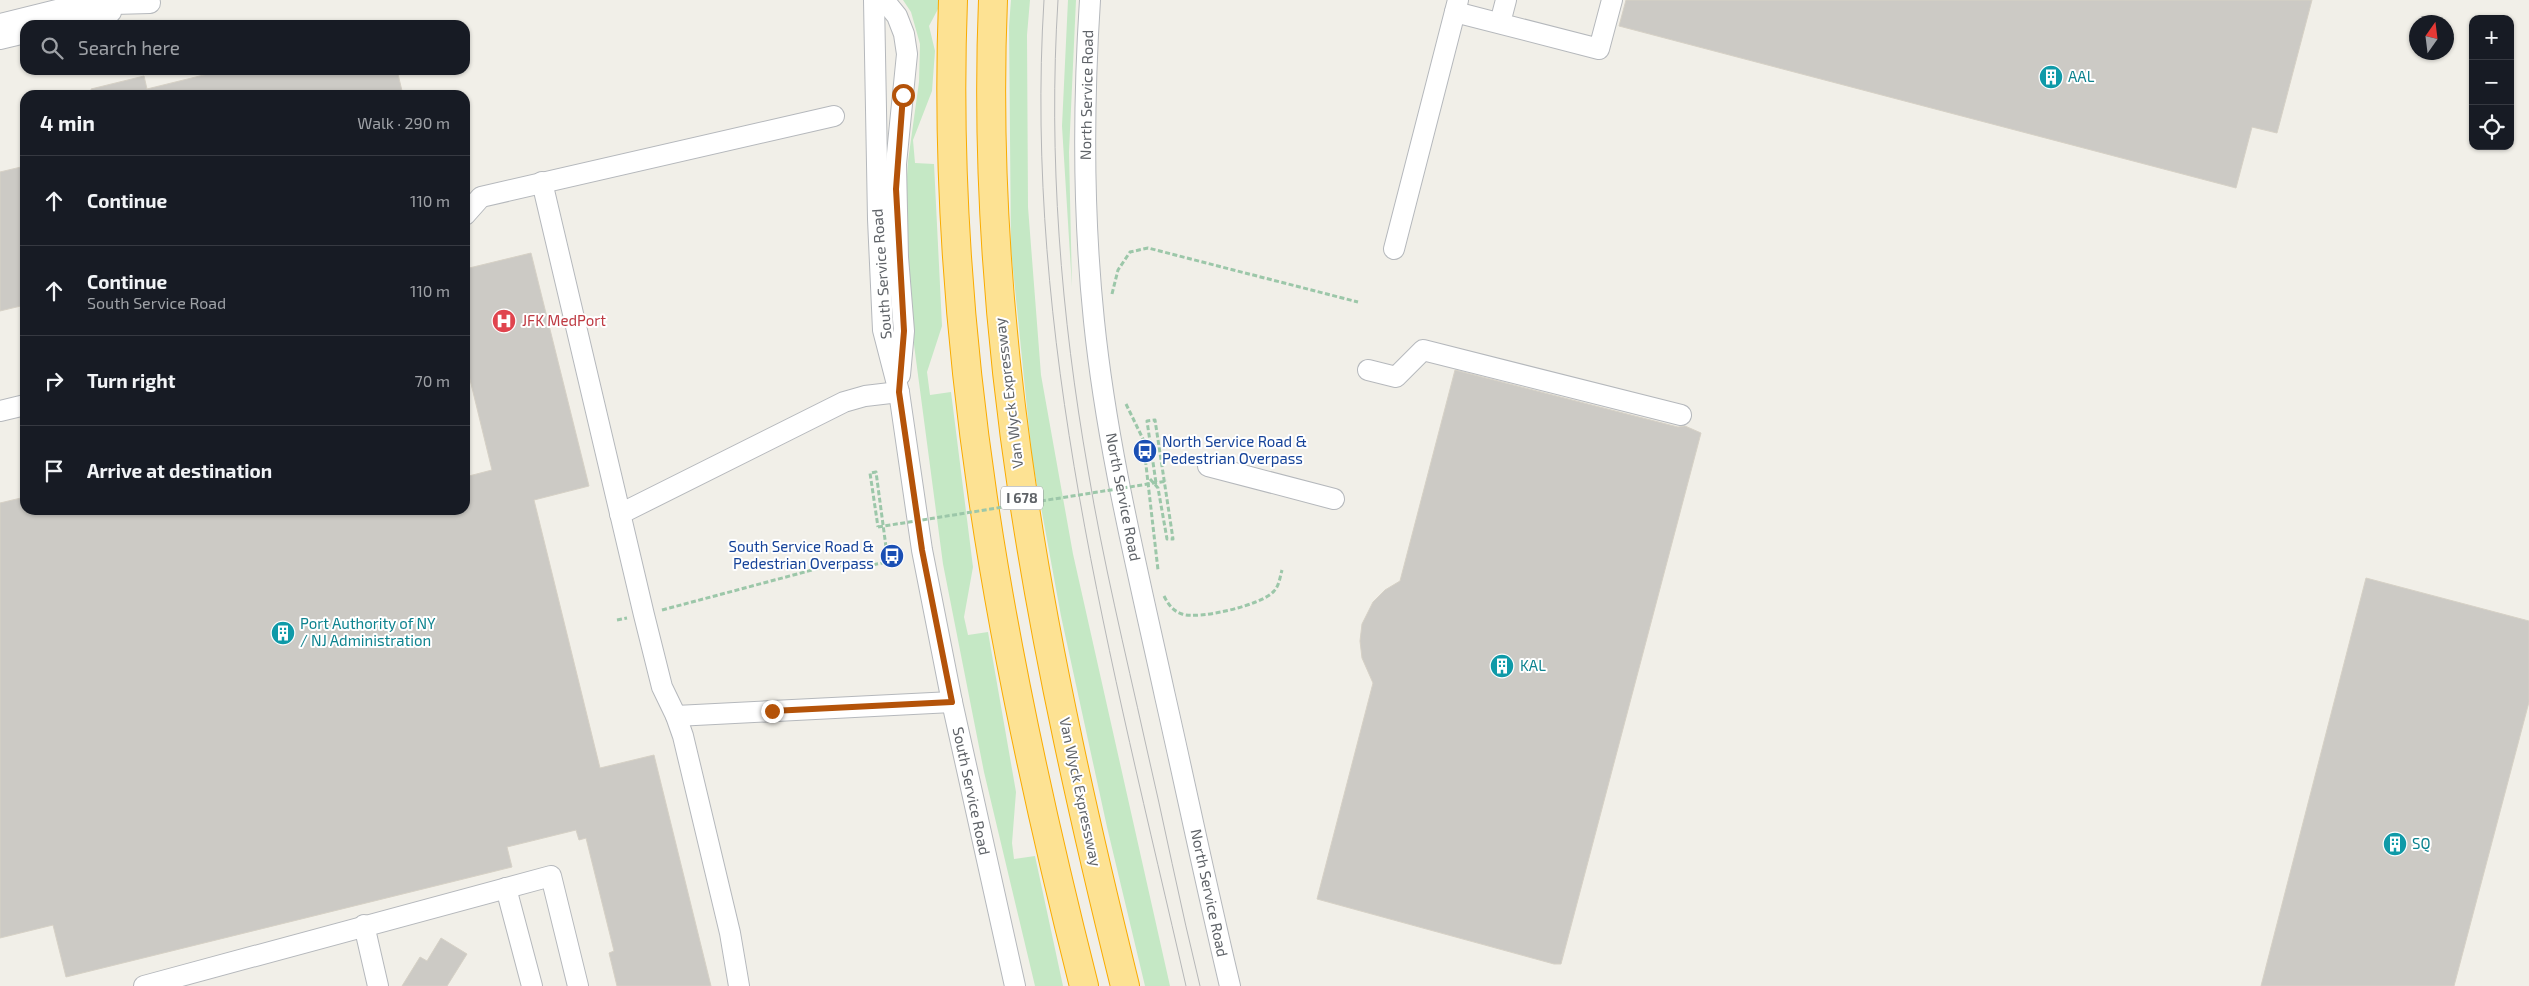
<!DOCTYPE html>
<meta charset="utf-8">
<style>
:root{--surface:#171b24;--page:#20242c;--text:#f1f3f6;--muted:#9ea1a6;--line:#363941}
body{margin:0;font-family:"Exo 2",sans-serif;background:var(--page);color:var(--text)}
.controls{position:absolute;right:15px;top:15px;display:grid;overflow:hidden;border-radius:10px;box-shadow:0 1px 4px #0004}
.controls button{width:45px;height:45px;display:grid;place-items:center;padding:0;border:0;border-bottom:1px solid var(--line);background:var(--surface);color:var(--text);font:25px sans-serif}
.compass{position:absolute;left:2409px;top:15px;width:45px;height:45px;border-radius:50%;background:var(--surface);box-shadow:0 1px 4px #0004;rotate:14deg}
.stop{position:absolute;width:15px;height:15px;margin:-11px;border:4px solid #b45309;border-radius:50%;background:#fff}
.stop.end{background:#b45309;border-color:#fff;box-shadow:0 1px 5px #0008}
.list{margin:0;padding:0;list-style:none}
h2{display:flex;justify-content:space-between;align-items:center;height:65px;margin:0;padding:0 20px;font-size:21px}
h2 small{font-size:16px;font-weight:400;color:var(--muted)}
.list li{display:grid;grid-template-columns:32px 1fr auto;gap:15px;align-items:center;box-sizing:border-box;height:90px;padding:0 20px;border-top:1px solid var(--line)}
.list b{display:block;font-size:19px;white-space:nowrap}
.list p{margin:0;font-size:16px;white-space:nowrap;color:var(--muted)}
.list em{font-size:16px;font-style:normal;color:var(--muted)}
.icon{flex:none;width:28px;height:28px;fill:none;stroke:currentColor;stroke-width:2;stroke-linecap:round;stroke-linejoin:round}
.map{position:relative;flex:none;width:2529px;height:986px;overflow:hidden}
.search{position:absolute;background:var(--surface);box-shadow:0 1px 4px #0004;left:20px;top:20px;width:450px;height:55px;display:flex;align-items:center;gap:12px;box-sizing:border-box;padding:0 18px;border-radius:15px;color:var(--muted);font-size:19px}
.panel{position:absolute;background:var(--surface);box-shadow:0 1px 4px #0004;left:20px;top:90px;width:450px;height:425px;border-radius:15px}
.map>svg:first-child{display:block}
.green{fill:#c5e8c5}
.building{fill:#cccac5;stroke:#d6d1c6}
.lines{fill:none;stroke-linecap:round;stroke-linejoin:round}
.minor-casing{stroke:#b5b8bc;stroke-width:22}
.highway-casing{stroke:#f9ab00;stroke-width:30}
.path{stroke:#9cc7a9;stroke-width:3;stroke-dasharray:5 2.5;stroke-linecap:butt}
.minor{stroke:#fff;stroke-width:20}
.highway{stroke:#fde293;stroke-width:28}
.tram{stroke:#b6b7b8;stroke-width:1}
.path-bridge{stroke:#9cc7a9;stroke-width:3;stroke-dasharray:5 2.5;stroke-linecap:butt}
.route{stroke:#b45309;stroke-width:6}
.labels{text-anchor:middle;stroke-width:4;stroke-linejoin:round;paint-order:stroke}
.shield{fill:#fff;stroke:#8f9295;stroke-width:1}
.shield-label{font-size:14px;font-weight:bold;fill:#5f6368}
.culture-label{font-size:15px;fill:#0d838f;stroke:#fff;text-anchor:start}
.street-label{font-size:15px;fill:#5f6368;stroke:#fff}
.health-label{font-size:15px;fill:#be3a42;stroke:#fff;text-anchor:start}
.transit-label{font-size:15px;fill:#164399;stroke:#fff;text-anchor:start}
</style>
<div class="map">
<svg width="2529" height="986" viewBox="0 0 2529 986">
<rect width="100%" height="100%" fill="#f1efe8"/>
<g class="green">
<path d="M 903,0 L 938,0 L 938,9 L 929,26 L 935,51 L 932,91 L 913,140 L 915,163 L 934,164 L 942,326 L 927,372 L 930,395 L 951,392 L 973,567 L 964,617 L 968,635 L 988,632 L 1016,792 L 1012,843 L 1014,859 L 1035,856 L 1063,986 L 1035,986 L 984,772 L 943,564 L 911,322 L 905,207 L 908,161 L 919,82 L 920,44 L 911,12 Z"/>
<path d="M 1011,0 L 1030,0 L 1027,35 L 1028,207 L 1041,375 L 1073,554 L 1170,986 L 1145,986 L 1107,827 L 1061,616 L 1032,458 L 1011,249 L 1009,26 Z"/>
<path d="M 1068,0 L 1076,0 L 1069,152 L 1072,287 L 1062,126 Z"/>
</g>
<g class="building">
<path d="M 1626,0 L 2312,0 L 2277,133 L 2252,127 L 2236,188 L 1619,26 Z"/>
<path d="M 224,70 L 397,70 L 403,95 L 92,95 L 91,89 L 144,76 L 147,89 Z"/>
<path d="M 25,166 L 25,305 L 0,311 L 0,172 Z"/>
<path d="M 531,253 L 589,486 L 534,500 L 600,768 L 654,755 L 711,986 L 617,986 L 609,953 L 614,951 L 586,838 L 579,840 L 576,830 L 507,847 L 512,867 L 66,977 L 53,925 L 0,938 L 0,503 L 25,497 L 25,510 L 465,510 L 465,477 L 492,470 L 465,359 L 465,269 Z"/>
<path d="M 1455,370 L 1678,427 L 1685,426 L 1701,433 L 1561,964 L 1554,964 L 1317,899 L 1373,683 L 1362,658 L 1360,641 L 1362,624 L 1373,602 L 1385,590 L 1400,581 Z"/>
<path d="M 2366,578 L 2529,621 L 2529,702 L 2454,986 L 2261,986 Z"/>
<path d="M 441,938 L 467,954 L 447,986 L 402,986 L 420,957 L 427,961 Z"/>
</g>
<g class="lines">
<g class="minor-casing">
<g id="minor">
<path d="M 874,0 L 878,219 L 883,330 L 899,392 L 922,550 L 952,702 L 1015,986"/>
<path d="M 884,0 L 897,16 L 904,34 L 907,54 L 896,164 L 898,257 L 904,331 L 900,375"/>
<path d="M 1090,0 C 1083,107 1083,215 1094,321 C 1107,448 1138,572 1165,696 C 1187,793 1207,890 1230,986"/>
<path d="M 1455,12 L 1599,49 L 1612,0"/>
<path d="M 1500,23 L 1506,0"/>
<path d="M 0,24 L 77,5 L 150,3"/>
<path d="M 58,25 L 111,12"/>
<path d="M 0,39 L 25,33"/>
<path d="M 542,182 L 644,615 L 662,687 L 676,716 L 683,736 L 730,933 L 739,986"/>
<path d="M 465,215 L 481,197 L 834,116"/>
<path d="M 1394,249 L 1458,0"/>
<path d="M 1368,370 L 1396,377 L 1423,350 L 1681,415"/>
<path d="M 0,411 L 25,405"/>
<path d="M 1208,466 L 1334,499"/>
<path d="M 620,514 L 844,402 L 865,396 L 899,392"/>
<path d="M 676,716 L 952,702"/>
<path d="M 506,888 L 532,986"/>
<path d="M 364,925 L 378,986"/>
<path d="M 144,986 L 551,876 L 578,986"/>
</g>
</g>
<g class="highway-casing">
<g id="highway">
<path d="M 953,0 C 940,336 1002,662 1084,986"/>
<path d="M 993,0 C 979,340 1044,658 1125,986"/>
</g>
</g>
<g class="path">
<path d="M 1112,294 L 1118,270 L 1130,252 L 1148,248 L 1358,302"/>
<path d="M 1126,404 L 1143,439 L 1158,570"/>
<path d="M 1150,479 L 1158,488 L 1167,539 L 1173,539 L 1155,420 L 1147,421 L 1156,483"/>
<path d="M 1164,596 C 1168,604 1173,611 1182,614 C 1198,620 1263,605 1274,591 C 1279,586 1280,577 1282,570"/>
<path d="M 662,610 L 831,565 L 855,568 L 888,562 L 876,472 L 870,473 L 878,527"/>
<path d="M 617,620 L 627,618"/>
</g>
<use href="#minor" class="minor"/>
<use href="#highway" class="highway"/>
<g class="tram">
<path d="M 1044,0 C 1023,335 1112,662 1186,986"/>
<path d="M 1058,0 C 1048,157 1061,316 1088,470 C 1103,561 1125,651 1145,741 C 1164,822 1180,905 1200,986"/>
</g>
<path class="path-bridge" d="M 878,527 L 1167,481"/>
</g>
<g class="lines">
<path class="route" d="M 772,711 L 952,702 L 922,550 L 899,392 L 904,331 L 896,189 L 903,95"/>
</g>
<defs>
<g id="building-disc" transform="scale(1.25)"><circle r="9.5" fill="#0f9aa8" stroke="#fff"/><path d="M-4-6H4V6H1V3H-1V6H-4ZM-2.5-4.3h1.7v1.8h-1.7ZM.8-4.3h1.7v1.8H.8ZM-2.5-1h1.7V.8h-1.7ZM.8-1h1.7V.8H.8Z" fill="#fff"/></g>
<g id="hospital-disc" transform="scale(1.25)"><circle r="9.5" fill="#e0444e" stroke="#fff"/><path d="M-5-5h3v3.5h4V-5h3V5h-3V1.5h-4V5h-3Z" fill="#fff"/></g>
<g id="bus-disc" transform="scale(1.25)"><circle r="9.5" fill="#1a4fb4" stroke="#fff"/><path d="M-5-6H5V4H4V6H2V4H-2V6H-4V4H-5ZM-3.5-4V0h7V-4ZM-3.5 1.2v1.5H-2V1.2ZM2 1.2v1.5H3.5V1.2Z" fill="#fff"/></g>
</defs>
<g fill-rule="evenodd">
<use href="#building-disc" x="2051" y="77"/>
<use href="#hospital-disc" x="504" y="321"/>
<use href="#bus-disc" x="1145" y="451"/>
<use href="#bus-disc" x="892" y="556"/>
<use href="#building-disc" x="283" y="633"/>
<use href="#building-disc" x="1502" y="666"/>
<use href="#building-disc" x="2395" y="844"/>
</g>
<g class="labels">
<rect class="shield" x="1001" y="486.5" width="42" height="23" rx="4"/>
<g class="shield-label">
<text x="1022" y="503">I 678</text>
</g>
<g class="culture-label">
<text x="2068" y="82">AAL</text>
<text x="300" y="629">Port Authority of NY<tspan x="300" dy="17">/ NJ Administration</tspan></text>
<text x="1520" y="671">KAL</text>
<text x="2412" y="849">SQ</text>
</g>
<g class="street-label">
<text transform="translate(1087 95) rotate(-89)" y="5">North Service Road</text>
<text transform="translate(882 274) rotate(-94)" y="5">South Service Road</text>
<text transform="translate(1009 393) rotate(-97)" y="5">Van Wyck Expressway</text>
<text transform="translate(1123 497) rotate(79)" y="5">North Service Road</text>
<text transform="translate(971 791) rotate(78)" y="5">South Service Road</text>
<text transform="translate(1080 792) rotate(78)" y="5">Van Wyck Expressway</text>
<text transform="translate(1209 893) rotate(78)" y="5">North Service Road</text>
</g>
<g class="health-label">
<text x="522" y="326">JFK MedPort</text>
</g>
<g class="transit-label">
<text x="1162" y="447">North Service Road &amp;<tspan x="1162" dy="17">Pedestrian Overpass</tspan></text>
<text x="874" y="552" text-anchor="end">South Service Road &amp;<tspan x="874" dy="17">Pedestrian Overpass</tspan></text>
</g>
</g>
</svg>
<div class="controls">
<button>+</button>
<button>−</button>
<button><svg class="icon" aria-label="locate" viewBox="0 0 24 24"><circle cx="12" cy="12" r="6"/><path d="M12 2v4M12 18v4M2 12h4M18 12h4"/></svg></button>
</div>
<svg class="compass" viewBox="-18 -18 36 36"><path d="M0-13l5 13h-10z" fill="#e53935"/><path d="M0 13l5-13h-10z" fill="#9ea1a6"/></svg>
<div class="stop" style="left:903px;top:95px"></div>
<div class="stop end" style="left:772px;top:711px"></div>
<div class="search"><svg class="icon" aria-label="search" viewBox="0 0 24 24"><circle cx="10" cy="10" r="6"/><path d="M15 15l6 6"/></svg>Search here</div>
<section class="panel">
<h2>4 min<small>Walk · 290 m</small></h2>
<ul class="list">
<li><svg class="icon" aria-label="ahead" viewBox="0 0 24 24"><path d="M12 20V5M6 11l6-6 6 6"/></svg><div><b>Continue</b></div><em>110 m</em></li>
<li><svg class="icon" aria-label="ahead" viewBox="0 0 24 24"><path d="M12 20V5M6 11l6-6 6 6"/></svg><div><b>Continue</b><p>South Service Road</p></div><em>110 m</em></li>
<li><svg class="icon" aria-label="right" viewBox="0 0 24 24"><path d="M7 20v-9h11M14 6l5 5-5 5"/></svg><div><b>Turn right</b></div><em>70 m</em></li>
<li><svg class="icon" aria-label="arrive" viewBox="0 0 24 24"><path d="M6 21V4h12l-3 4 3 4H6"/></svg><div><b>Arrive at destination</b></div></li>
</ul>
</section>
</div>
